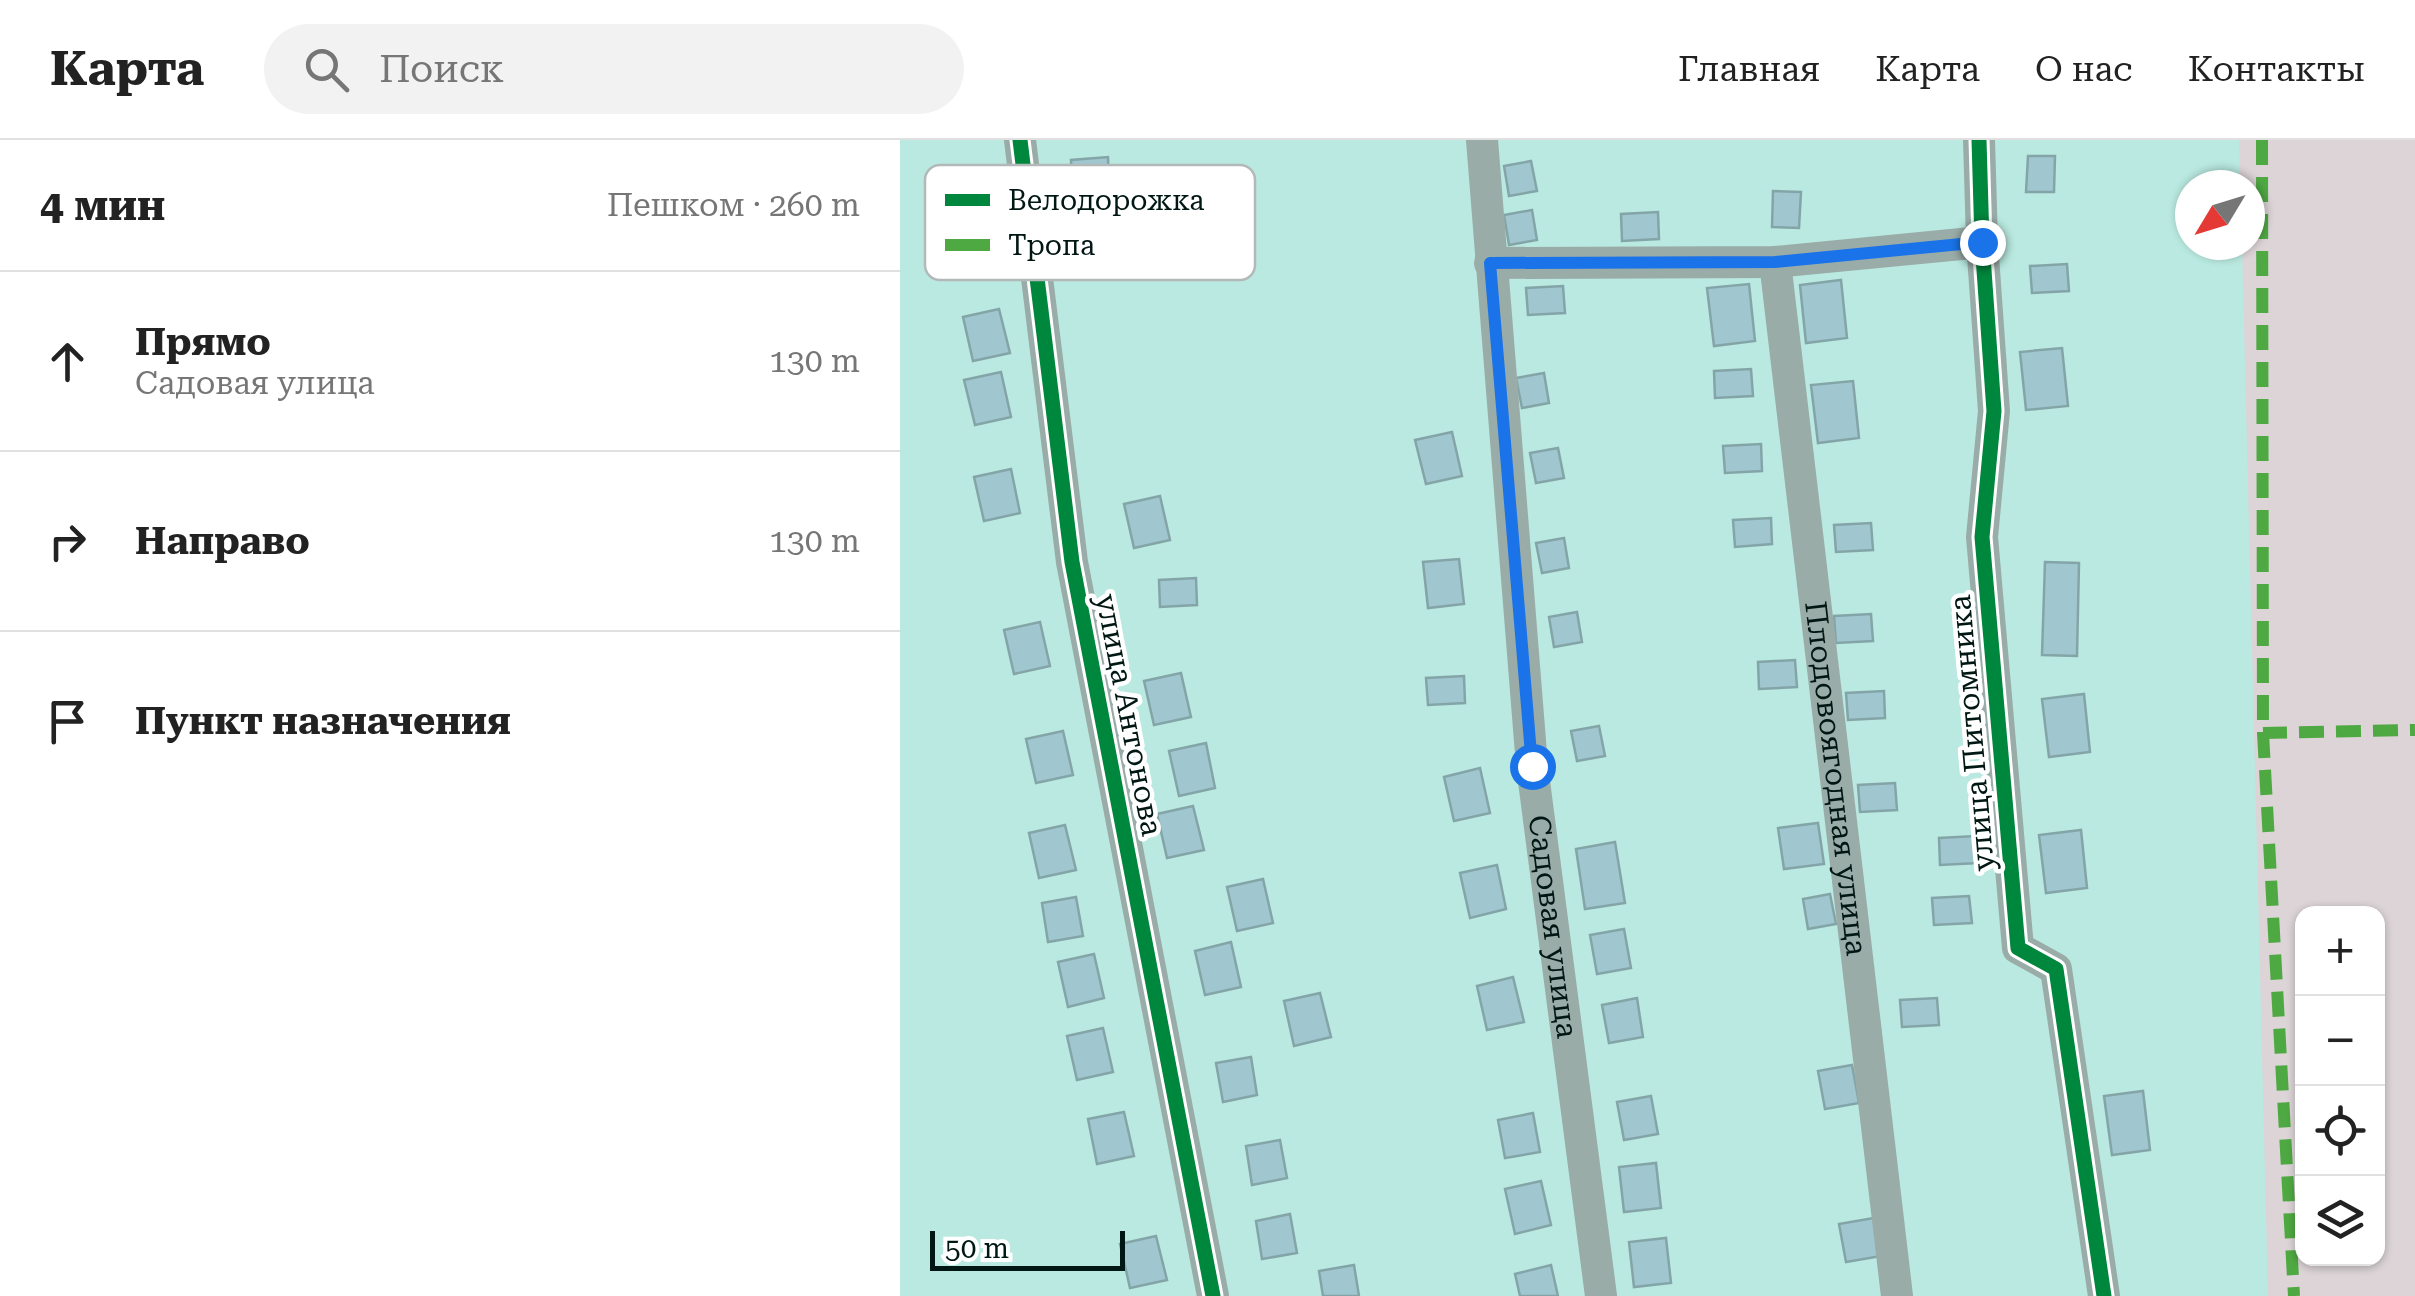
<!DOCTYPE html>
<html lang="ru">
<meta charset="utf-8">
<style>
:root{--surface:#fff;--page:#f2f2f2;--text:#222;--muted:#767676;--line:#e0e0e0}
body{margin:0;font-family:"Roboto Serif",serif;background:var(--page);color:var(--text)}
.controls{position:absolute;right:30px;bottom:30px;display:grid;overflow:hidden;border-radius:20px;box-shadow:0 2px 8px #0004}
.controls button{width:90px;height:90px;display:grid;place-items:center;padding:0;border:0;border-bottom:2px solid var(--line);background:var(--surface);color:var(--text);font:50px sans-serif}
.compass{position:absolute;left:1275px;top:30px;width:90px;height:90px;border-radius:50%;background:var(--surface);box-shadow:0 2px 8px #0004;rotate:232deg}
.scale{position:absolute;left:30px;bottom:25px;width:195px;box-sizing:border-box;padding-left:10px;border:5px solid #001713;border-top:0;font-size:28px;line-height:35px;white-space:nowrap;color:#001713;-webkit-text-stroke:8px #fff;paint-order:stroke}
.stop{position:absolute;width:30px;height:30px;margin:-22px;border:8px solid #1a73e8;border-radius:50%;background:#fff}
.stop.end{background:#1a73e8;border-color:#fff;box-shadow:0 2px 10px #0008}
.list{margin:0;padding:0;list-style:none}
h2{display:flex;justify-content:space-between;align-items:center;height:130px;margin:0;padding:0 40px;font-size:42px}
h2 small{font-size:32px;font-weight:400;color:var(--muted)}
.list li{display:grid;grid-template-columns:65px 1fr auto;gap:30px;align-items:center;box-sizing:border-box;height:180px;padding:0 40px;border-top:2px solid var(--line)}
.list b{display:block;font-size:38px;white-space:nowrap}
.list p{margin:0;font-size:32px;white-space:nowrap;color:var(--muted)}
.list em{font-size:32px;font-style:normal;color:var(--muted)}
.icon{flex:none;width:55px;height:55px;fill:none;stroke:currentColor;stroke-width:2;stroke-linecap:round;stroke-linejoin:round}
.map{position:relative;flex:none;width:1515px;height:1156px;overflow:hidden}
header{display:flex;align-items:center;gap:60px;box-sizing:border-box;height:140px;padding:0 50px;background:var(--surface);border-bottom:2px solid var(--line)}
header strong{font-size:48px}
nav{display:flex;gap:55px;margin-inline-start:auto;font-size:35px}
.search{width:700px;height:90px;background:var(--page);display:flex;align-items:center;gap:25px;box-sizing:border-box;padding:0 35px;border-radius:55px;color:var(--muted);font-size:38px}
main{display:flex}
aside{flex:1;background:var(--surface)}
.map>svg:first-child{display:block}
.green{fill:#dcd4d7;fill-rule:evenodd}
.building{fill:#a0c7d0;stroke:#84a5a8;stroke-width:2.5}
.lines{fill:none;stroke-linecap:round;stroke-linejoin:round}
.minor{stroke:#9aaca8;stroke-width:32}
.quiet{stroke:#4fa942;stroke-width:12;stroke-dasharray:25 12;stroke-linecap:butt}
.cycleway-casing{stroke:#fff;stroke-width:21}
.cycleway{stroke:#00873e;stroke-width:15}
.route{stroke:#1a73e8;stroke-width:12}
.labels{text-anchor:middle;stroke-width:9;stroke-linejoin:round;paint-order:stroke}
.street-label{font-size:30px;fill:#001713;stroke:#fff}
.key{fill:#fff;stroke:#b2b9b8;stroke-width:2.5}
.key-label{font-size:28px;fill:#001713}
</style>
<header>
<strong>Карта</strong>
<div class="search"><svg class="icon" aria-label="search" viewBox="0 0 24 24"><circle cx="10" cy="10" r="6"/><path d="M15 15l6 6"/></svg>Поиск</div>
<nav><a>Главная</a><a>Карта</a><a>О нас</a><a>Контакты</a></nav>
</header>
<main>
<aside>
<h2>4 мин<small>Пешком · 260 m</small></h2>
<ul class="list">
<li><svg class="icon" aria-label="ahead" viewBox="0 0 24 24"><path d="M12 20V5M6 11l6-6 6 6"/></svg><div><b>Прямо</b><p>Садовая улица</p></div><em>130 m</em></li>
<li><svg class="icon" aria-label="right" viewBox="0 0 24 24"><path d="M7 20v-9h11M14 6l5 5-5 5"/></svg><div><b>Направо</b></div><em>130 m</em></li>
<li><svg class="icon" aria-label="arrive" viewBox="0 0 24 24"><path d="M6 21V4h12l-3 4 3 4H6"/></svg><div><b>Пункт назначения</b></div></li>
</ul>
</aside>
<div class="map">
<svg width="1515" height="1156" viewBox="0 0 1515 1156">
<rect width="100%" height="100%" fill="#b9e9e0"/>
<path class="green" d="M 1339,0 L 1515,0 L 1515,1156 L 1368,1156 L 1342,105 L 1350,105 L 1350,45 L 1340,45 ZM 1402,774 L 1478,774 L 1478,1118 L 1402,1118 Z"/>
<g class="building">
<path d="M 1128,16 L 1155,16 L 1154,52 L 1126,52 Z"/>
<path d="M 208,17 L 209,44 L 172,46 L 171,20 Z"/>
<path d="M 631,21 L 637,51 L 609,56 L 604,26 Z"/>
<path d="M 873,51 L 901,52 L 899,88 L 872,87 Z"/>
<path d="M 632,70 L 637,100 L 609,105 L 604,75 Z"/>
<path d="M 758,72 L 759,99 L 722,101 L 721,74 Z"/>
<path d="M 1167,124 L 1169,151 L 1132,153 L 1130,126 Z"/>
<path d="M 941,140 L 947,198 L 906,203 L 900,145 Z"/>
<path d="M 849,144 L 855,201 L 814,206 L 807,148 Z"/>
<path d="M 663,146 L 665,173 L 628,175 L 626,148 Z"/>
<path d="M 99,169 L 110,213 L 73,221 L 63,177 Z"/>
<path d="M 1162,208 L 1168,266 L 1126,270 L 1120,212 Z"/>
<path d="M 851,229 L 853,256 L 815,258 L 814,231 Z"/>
<path d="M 101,232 L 111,277 L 75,285 L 64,240 Z"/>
<path d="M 644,233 L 649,263 L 622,268 L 616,238 Z"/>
<path d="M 953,241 L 959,298 L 918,303 L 911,245 Z"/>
<path d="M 552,292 L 562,336 L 526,344 L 515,300 Z"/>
<path d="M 861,304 L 862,331 L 825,333 L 823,306 Z"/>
<path d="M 658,308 L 664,338 L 636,343 L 630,313 Z"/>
<path d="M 111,329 L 120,373 L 84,381 L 74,337 Z"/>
<path d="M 260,356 L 270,400 L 234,408 L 224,364 Z"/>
<path d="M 871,378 L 872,404 L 835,407 L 833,380 Z"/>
<path d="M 971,383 L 973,410 L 936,412 L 934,385 Z"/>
<path d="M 664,398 L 669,428 L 642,433 L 636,403 Z"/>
<path d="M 559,419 L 564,464 L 528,468 L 523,422 Z"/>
<path d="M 1145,422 L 1179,423 L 1177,516 L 1142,515 Z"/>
<path d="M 296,438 L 297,465 L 260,467 L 259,440 Z"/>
<path d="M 677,472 L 682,502 L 654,507 L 649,477 Z"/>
<path d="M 971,474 L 973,501 L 936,503 L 934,476 Z"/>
<path d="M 140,482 L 150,526 L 114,534 L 104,490 Z"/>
<path d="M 895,520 L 897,547 L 859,549 L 858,522 Z"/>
<path d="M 281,533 L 291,577 L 254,585 L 244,541 Z"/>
<path d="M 564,536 L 565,563 L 528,565 L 526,538 Z"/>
<path d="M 984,551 L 985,578 L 948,580 L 946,553 Z"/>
<path d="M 1184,554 L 1190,612 L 1149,617 L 1142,559 Z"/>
<path d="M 699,586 L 705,616 L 677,621 L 671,591 Z"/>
<path d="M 163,591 L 173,635 L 136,643 L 126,599 Z"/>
<path d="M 306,603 L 315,648 L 279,656 L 269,611 Z"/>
<path d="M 580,628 L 590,673 L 554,681 L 544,637 Z"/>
<path d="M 995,643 L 997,670 L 960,672 L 958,645 Z"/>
<path d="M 293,666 L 304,710 L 267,718 L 257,674 Z"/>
<path d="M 918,683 L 924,724 L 884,729 L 878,688 Z"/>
<path d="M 165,685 L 176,730 L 139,738 L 129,693 Z"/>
<path d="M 1181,690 L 1187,748 L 1146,753 L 1139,695 Z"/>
<path d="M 1076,696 L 1078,723 L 1040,725 L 1039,698 Z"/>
<path d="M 715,702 L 725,763 L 685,769 L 676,709 Z"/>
<path d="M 597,725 L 606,769 L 570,778 L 560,733 Z"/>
<path d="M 363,739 L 373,783 L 337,791 L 327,747 Z"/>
<path d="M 930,754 L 936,784 L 908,789 L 903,759 Z"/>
<path d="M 1069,756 L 1072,783 L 1034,785 L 1032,758 Z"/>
<path d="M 176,757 L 183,796 L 148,802 L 142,763 Z"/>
<path d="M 724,789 L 731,828 L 697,834 L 690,795 Z"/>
<path d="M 331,802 L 341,847 L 305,855 L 295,811 Z"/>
<path d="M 194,814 L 204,858 L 168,867 L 158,822 Z"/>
<path d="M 613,837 L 624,882 L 587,890 L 577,846 Z"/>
<path d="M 420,853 L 431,897 L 394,906 L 384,861 Z"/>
<path d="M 737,858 L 743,897 L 709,903 L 702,865 Z"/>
<path d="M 1037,858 L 1039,885 L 1002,887 L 1000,860 Z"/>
<path d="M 203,888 L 213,932 L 177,940 L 167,896 Z"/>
<path d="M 351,917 L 357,955 L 323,962 L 316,923 Z"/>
<path d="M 952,925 L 959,963 L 925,969 L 918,931 Z"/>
<path d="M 1243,951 L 1250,1010 L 1212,1015 L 1204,956 Z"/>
<path d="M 751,956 L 758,994 L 724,1000 L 717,962 Z"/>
<path d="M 224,972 L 234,1016 L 197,1024 L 188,979 Z"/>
<path d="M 633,973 L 640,1012 L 605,1018 L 598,980 Z"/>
<path d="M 380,1000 L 387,1038 L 352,1045 L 346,1006 Z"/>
<path d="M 756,1023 L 761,1068 L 724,1072 L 719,1027 Z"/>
<path d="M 641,1041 L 651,1085 L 615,1094 L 605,1049 Z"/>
<path d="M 390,1074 L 397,1113 L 362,1119 L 356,1081 Z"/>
<path d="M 974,1078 L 981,1116 L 946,1122 L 939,1084 Z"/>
<path d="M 256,1096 L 267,1140 L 230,1148 L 220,1104 Z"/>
<path d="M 766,1098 L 771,1143 L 734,1147 L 729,1102 Z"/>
<path d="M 454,1125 L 459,1156 L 423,1156 L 419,1131 Z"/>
<path d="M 651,1125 L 658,1156 L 620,1156 L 615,1134 Z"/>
</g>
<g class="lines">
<g class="minor">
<path d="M 120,0 L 172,422 L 313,1156"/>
<path id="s1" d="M 582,0 L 632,626 L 701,1156"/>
<path d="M 1079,0 L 1082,102 L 1094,271 L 1082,397 L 1118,808 L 1156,829 L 1204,1156"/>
<path id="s2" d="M 875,122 L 997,1156"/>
<path d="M 590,123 L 875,122 L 1082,102"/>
</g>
<g class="quiet">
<path d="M 1362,0 L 1363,593 L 1515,590"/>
<path d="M 1363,593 L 1394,1156"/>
</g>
<g class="cycleway-casing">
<g id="cycleway">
<path d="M 120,0 L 172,422 L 313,1156"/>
<path d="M 1079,0 L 1082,102 L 1094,271 L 1082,397 L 1118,808 L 1156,829 L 1204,1156"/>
</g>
</g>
<use href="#cycleway" class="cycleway"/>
</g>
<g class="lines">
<path class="route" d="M 632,626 L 590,123 L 875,122 L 1082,102"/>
</g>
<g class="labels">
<g class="street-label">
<text transform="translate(229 575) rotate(79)" y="10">улица Антонова</text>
<text transform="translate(1072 593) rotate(-95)" y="10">улица Питомника</text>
<text dy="10" stroke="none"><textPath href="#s2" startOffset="520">Плодовоягодная улица</textPath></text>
<text dy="10" stroke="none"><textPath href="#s1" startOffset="790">Садовая улица</textPath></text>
</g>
</g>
<rect x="25" y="25" width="330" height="115" rx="15" class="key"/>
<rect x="45" y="54" width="45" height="12" fill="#00873e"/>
<rect x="45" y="99" width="45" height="12" fill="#4fa942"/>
<g class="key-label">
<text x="108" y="70">Велодорожка</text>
<text x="108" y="115">Тропа</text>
</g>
</svg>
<div class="controls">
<button>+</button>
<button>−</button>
<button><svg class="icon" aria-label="locate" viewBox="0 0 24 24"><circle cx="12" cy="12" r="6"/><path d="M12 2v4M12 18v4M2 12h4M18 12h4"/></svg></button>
<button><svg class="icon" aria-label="layers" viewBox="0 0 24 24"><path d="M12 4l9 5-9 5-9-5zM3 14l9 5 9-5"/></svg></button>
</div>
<svg class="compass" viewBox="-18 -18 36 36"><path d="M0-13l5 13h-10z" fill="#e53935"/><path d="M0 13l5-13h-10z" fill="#767676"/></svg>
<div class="scale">50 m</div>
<div class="stop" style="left:632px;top:626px"></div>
<div class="stop end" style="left:1082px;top:102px"></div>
</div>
</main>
